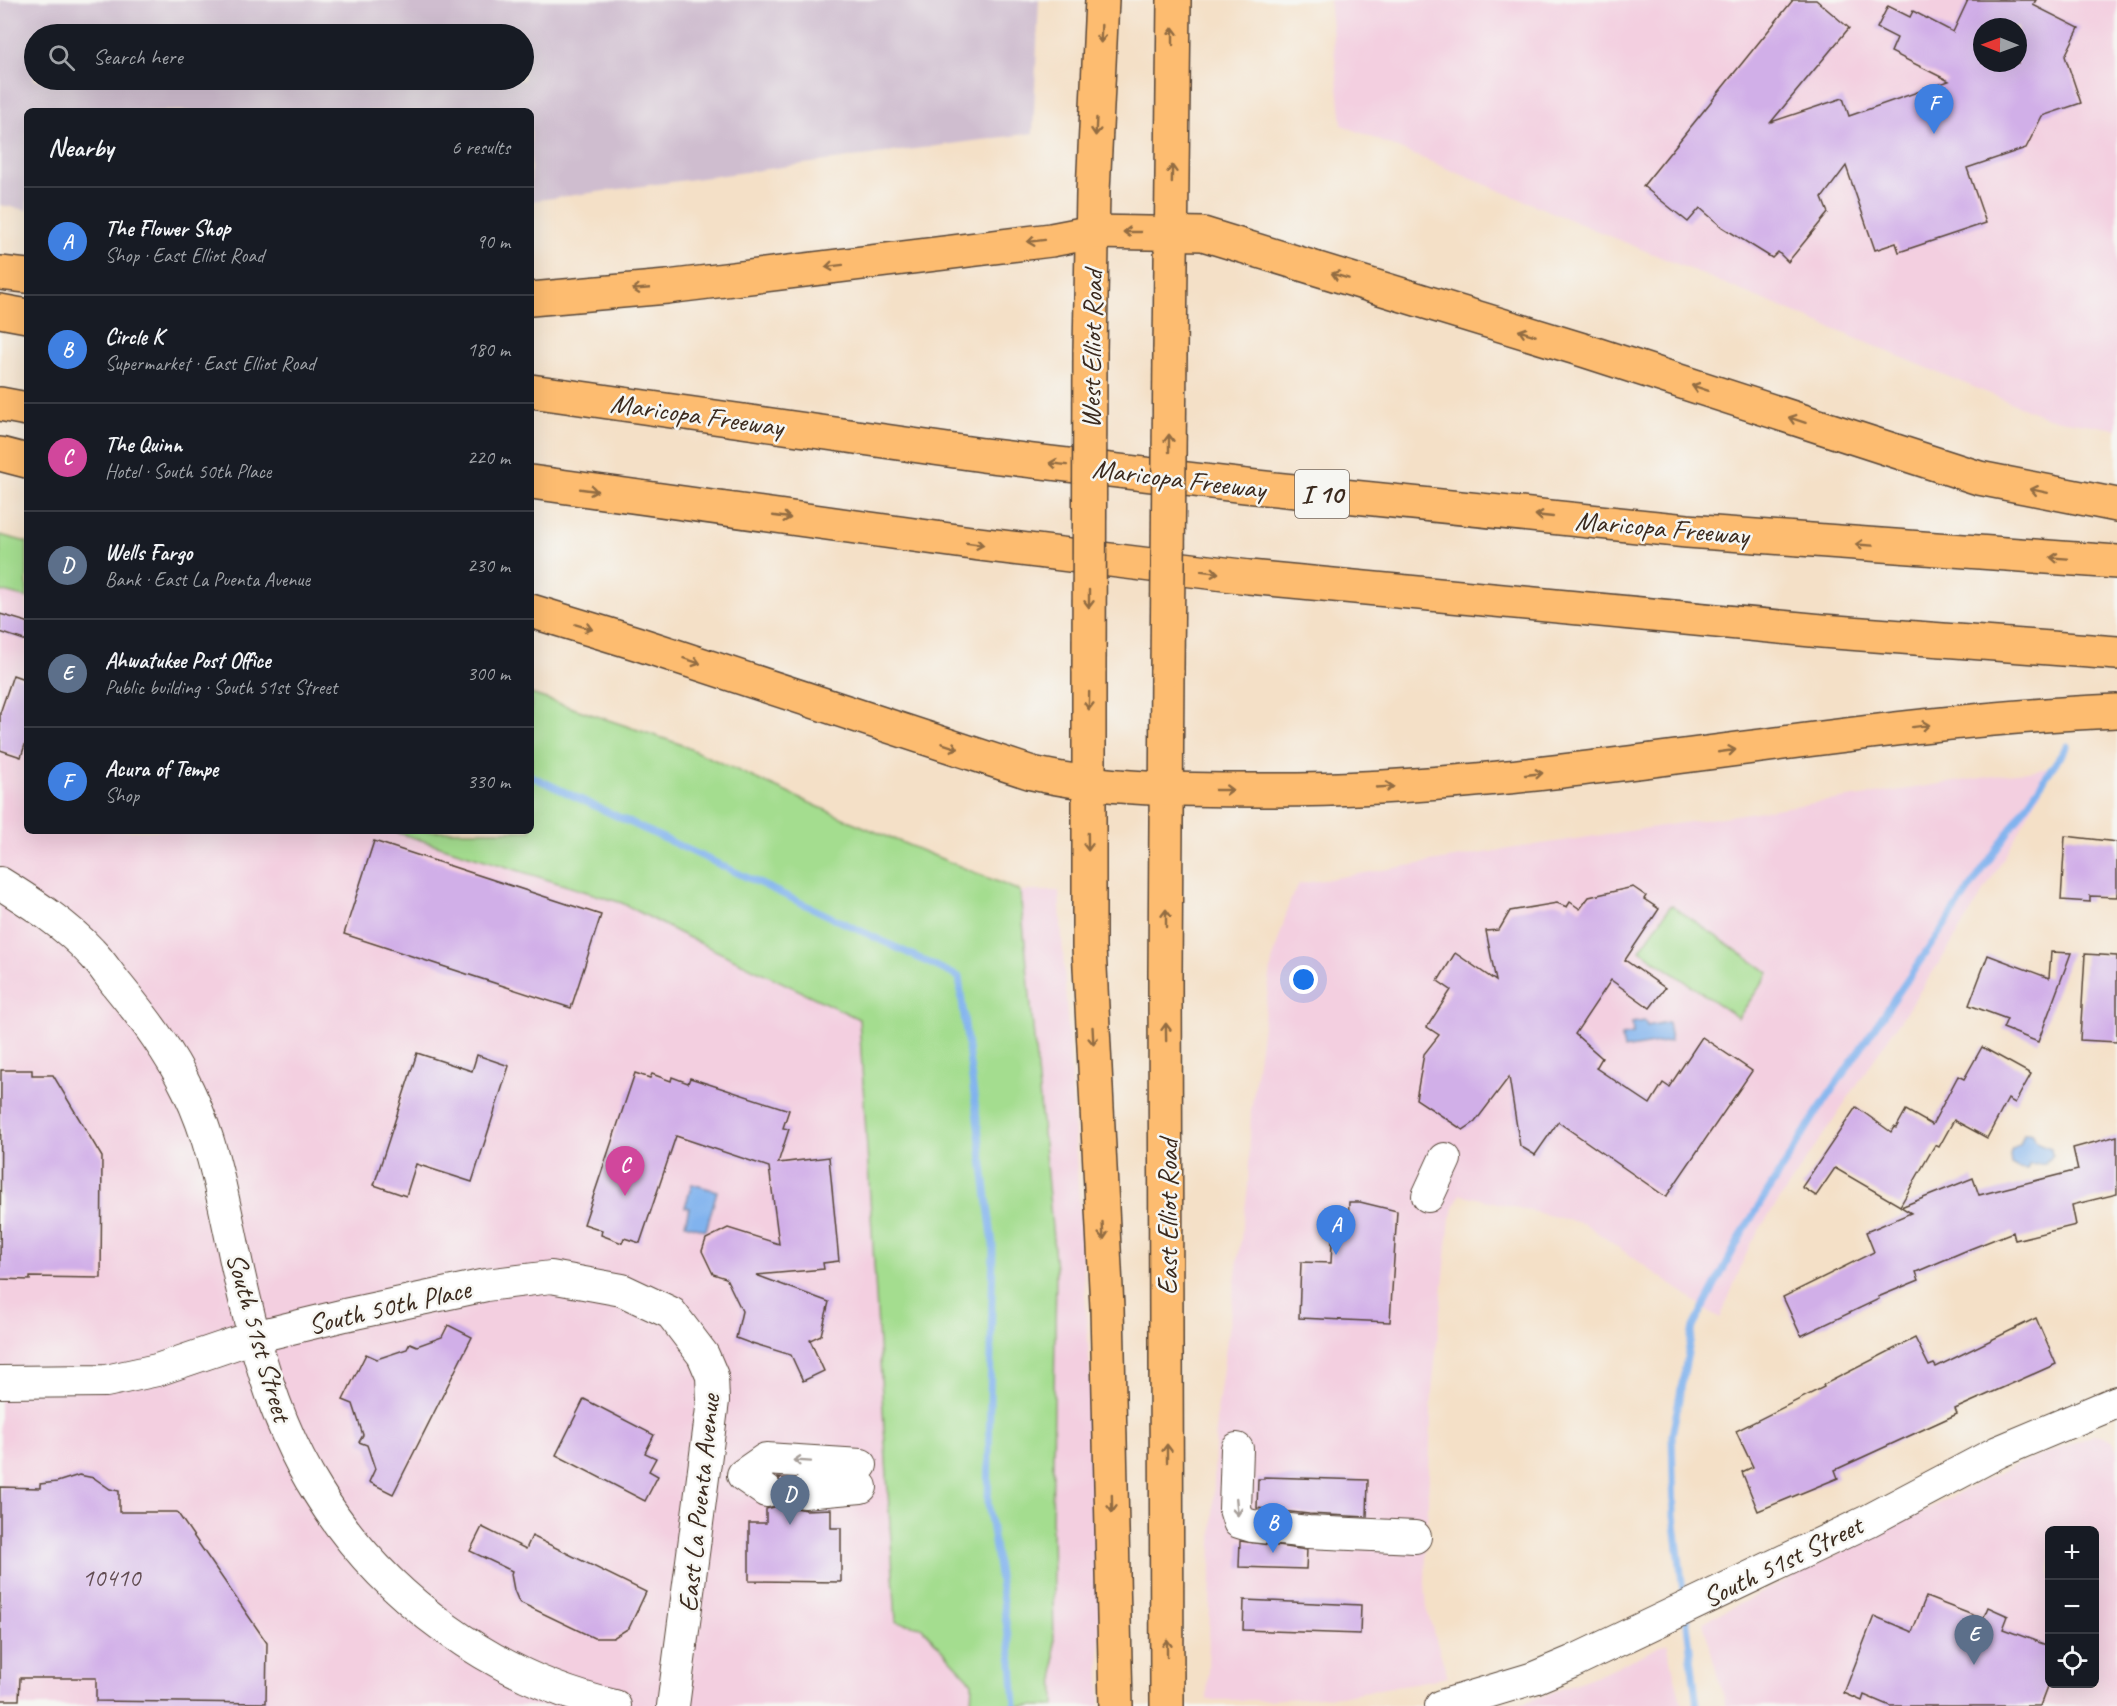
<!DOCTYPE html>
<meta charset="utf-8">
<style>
:root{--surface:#171b24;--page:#20242c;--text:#f1f3f6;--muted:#9ea1a6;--line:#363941;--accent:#1f6fb2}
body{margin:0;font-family:Caveat,sans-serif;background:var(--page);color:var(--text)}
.controls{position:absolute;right:18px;bottom:18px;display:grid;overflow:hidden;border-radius:9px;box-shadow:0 6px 24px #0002}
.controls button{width:54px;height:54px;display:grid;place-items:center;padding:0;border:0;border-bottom:2px solid var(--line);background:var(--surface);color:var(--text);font:30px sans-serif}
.compass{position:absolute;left:1973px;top:18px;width:54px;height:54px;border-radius:50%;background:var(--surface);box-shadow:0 6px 24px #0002;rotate:271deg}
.you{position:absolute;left:1304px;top:980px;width:21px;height:21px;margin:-15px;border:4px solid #fff;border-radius:50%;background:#1a73e8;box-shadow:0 0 0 9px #1a73e833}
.badge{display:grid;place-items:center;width:39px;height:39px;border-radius:50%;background:var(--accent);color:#fff;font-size:20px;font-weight:700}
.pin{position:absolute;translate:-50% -50px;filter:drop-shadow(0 2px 3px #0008)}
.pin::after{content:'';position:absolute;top:32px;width:21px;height:18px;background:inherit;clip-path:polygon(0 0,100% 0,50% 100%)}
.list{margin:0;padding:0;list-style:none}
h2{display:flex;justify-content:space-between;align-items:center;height:78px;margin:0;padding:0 24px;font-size:26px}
h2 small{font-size:20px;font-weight:400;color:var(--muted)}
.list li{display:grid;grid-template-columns:39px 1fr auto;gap:18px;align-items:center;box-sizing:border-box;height:108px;padding:0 24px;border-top:2px solid var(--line)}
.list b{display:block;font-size:22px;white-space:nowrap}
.list p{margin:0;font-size:20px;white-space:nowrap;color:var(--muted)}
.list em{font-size:20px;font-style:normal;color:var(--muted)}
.icon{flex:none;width:33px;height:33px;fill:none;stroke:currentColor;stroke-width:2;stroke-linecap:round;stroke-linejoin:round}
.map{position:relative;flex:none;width:2117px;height:1706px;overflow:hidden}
.search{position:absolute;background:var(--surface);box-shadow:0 6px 24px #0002;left:24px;top:24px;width:510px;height:66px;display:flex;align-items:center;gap:15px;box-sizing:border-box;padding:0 21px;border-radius:33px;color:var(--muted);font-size:22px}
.panel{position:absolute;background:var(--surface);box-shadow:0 6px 24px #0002;left:24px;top:108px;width:510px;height:726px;border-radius:9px}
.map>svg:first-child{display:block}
.built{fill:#f3cfe0;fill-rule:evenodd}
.industrial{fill:#cfbdcf;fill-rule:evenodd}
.green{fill:#a4dd8f;stroke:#708456;stroke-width:1.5}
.water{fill:#81b3ee;stroke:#5e6e86;stroke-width:1.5}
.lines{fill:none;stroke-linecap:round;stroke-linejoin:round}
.stream{stroke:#81b3ee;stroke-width:7}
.building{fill:#d1afe8;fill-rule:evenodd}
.minor-casing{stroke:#574537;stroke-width:34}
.major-casing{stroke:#574537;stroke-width:36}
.highway-casing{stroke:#574537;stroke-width:36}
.minor{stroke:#fff;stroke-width:32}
.major{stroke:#fdbc6f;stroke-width:33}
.highway{stroke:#fdbc6f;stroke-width:33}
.major-bridge-casing{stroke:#574537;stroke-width:36;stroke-linecap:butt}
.major-bridge{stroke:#fdbc6f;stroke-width:33}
.oneway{stroke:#926c42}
.oneway2{stroke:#a79f9a}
.labels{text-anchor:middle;stroke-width:5;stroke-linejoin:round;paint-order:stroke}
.number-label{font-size:26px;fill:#604b50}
.shield{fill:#f6f6f2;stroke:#73675e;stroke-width:1.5}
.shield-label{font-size:27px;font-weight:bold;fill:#3b2a1e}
.street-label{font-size:28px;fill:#3b2a1e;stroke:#f6f6f2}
</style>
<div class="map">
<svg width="2117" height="1706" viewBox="0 0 2117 1706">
<rect width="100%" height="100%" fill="#f6f6f2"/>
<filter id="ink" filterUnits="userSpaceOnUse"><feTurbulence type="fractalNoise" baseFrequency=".0167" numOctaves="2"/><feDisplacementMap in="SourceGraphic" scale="12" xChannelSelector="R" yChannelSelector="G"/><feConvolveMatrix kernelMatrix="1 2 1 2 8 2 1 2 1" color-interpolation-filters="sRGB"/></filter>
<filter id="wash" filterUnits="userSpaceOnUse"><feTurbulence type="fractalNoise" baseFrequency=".008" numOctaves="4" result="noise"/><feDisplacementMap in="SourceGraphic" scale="24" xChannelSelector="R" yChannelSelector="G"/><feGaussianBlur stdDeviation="1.35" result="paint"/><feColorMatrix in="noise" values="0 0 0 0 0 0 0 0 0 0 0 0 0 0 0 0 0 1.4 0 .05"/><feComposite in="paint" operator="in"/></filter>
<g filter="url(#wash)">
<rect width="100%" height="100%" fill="#f4e0c7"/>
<g class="built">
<path d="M 1329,0 L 2117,0 L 2117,429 L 2048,418 L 1342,125 ZM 1982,27 L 2018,27 L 2018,63 L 1982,63 Z"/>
<path d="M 0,535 L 27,542 L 27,831 L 531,831 L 531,694 L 677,743 L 852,822 L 1020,891 L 1059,891 L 1100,1524 L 1100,1706 L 0,1706 Z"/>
<path d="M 2048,768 L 2041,792 L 1995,873 L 1947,951 L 1751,1242 L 1720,1319 L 1585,1224 L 1460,1194 L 1450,1218 L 1432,1391 L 1425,1582 L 1427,1611 L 1448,1677 L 1340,1696 L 1262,1700 L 1207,1700 L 1216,1419 L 1248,1187 L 1251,1110 L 1272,962 L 1290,901 L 1299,884 L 1502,850 Z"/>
<path d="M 2093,1435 L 2102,1435 L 2112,1440 L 2117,1450 L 2117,1706 L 1726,1706 L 1703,1622 L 2011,1467 ZM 2050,1530 L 2094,1530 L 2094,1684 L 2050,1684 Z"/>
<path d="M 1667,1643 L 1682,1706 L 1515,1706 L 1606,1672 Z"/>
</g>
<path class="industrial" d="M 0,0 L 1039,0 L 1033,133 L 531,201 L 531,111 L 27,111 L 27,210 L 0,205 ZM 34,34 L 524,34 L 524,80 L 34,80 Z"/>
<g class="green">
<path d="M 0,535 L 27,542 L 27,598 L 0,591 Z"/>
<path d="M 531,694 L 677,743 L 852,822 L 1020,891 L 1056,1270 L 1052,1528 L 1055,1706 L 971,1706 L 972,1682 L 921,1627 L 896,1622 L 859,1019 L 679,933 L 622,903 L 392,831 L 531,831 Z"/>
<path d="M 1671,905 L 1769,973 L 1738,1018 L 1640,950 Z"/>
</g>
<g class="water">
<path d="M 1645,1021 L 1647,1026 L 1668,1022 L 1671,1041 L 1624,1049 L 1621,1036 L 1633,1034 L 1632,1023 Z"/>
<path d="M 2028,1133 L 2033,1134 C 2036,1146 2042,1144 2051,1148 L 2052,1155 L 2044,1164 L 2029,1165 L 2027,1170 L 2018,1169 L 2011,1165 L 2010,1154 L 2012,1149 L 2020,1145 L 2024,1134 Z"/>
<path d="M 692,1184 L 717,1191 L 706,1230 L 685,1224 L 689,1208 L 685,1207 Z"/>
</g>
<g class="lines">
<g class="stream">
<path d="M 531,776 L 959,977 L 993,1245 L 988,1503 L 1012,1662 L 1015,1706"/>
<path d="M 1684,1599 L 1674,1515 L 1672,1435 L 1693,1327 L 1744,1230 L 1817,1112 L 2067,746"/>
<path d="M 1686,1616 L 1697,1706"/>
</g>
</g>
<g id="blocks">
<g class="building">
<path d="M 1793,0 L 1816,0 L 1849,28 L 1771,122 L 1843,98 L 1849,116 L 1949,81 L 1891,52 L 1897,38 L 1877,28 L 1888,6 L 1910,17 L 1913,11 L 1953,32 L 1968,0 L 2036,0 L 2033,5 L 2079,28 L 2065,56 L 2081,103 L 2042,116 L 2026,148 L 1967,168 L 1986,223 L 1899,252 L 1896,243 L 1875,250 L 1846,166 L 1822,198 L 1828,213 L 1788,262 L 1778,252 L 1772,258 L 1722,227 L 1700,208 L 1688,222 L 1643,186 ZM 1982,27 L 2018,27 L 2018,63 L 1982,63 Z"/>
<path d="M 0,614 L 27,622 L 27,641 L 0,632 Z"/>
<path d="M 13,675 L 27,680 L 27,739 L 21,757 L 0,750 L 0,713 Z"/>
<path d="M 2065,836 L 2117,842 L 2117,897 L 2090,896 L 2090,902 L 2061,900 Z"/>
<path d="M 374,841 L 601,915 L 571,1008 L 344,934 Z"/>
<path d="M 1633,887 L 1646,896 L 1644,899 L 1659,909 L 1625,960 L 1665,988 L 1650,1008 L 1611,980 L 1575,1034 L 1602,1058 L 1596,1068 L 1650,1104 L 1663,1083 L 1669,1087 L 1702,1037 L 1752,1071 L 1666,1197 L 1558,1122 L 1535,1155 L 1520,1146 L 1509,1077 L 1475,1122 L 1463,1130 L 1416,1099 L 1424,1054 L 1439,1035 L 1427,1027 L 1451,990 L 1438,981 L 1455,953 L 1496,981 L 1486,931 L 1499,930 L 1510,911 L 1557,903 L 1567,907 L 1570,902 L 1580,909 L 1589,897 Z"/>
<path d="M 2051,952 L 2071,953 L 2038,1042 L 2003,1028 L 2007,1019 L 1969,1005 L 1988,955 L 2049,978 Z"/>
<path d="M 2085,954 L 2117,956 L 2117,1042 L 2080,1040 Z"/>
<path d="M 1982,1047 L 2031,1074 L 2015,1103 L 2008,1099 L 1987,1138 L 1954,1120 L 1939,1147 L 1935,1145 L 1900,1206 L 1835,1168 L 1816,1196 L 1802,1187 L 1856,1107 L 1891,1132 L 1894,1127 L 1896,1128 L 1906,1110 L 1932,1125 L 1958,1076 L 1964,1079 Z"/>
<path d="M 417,1053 L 472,1071 L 477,1055 L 509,1066 L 472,1182 L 416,1164 L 406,1196 L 374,1185 Z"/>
<path d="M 1,1070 L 32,1070 L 32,1075 L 53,1075 L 102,1157 L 101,1278 L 30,1277 L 30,1280 L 0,1279 Z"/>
<path d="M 635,1073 L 650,1078 L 652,1074 L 671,1081 L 672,1077 L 688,1083 L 690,1078 L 789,1110 L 783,1128 L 789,1129 L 778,1163 L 829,1157 L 839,1261 L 823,1263 L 824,1269 L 756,1275 L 829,1302 L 821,1335 L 810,1340 L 824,1371 L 803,1381 L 791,1355 L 752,1343 L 752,1344 L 736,1338 L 742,1311 L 726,1278 L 713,1274 L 702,1251 L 706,1239 L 728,1228 L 779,1244 L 769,1167 L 676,1136 L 640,1243 L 624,1238 L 622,1243 L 601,1235 L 602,1230 L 584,1224 Z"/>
<path d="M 2117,1136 L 2117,1194 L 2072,1205 L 2076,1225 L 2015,1240 L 2013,1232 L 1970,1249 L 1916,1272 L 1919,1280 L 1878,1297 L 1879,1299 L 1801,1336 L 1783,1297 L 1874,1252 L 1866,1232 L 1911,1213 L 1901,1207 L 1973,1178 L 1979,1195 L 2078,1170 L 2073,1148 Z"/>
<path d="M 1349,1202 L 1360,1202 L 1397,1211 L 1390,1322 L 1299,1318 L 1301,1262 L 1331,1263 L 1333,1223 L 1348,1223 Z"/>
<path d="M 2036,1318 L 2056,1364 L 1955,1409 L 1957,1414 L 1835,1470 L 1838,1478 L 1758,1511 L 1742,1472 L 1753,1467 L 1736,1431 L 1824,1387 L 1823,1385 L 1915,1338 L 1929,1366 L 1934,1364 L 1936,1367 Z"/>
<path d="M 448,1325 L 472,1337 L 393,1494 L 369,1482 L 375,1469 L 367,1445 L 359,1442 L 363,1435 L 353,1404 L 343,1400 L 366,1354 L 377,1359 L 407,1349 L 410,1343 L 417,1346 L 442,1337 Z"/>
<path d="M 584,1399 L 654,1435 L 645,1453 L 656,1458 L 649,1471 L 658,1476 L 645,1501 L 556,1455 Z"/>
<path d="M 79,1475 L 94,1478 L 110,1489 L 119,1491 L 119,1512 L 177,1512 L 267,1643 L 266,1703 L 96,1701 L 96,1678 L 20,1678 L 19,1700 L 0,1700 L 0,1487 L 40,1488 L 40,1484 L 57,1482 Z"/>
<path d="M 1264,1477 L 1368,1480 L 1367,1517 L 1309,1514 L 1257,1508 L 1258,1479 L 1264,1479 Z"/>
<path d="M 778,1478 L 792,1479 L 788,1485 L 786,1494 L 789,1502 L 796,1508 L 806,1510 L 831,1509 L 831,1528 L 841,1528 L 841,1582 L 749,1581 L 749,1523 L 766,1523 L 766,1509 L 774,1507 L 781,1501 L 784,1492 L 782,1484 Z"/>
<path d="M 482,1527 L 526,1549 L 532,1536 L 646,1592 L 629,1628 L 613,1638 L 594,1638 L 519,1602 L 514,1590 L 511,1574 L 512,1571 L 470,1551 Z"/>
<path d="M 1240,1541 L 1307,1550 L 1306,1569 L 1239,1567 Z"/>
<path d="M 1926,1597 L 1983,1619 L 1988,1607 L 2008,1616 L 2003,1629 L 2049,1646 L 2049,1682 L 2040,1706 L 1890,1706 L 1864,1695 L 1862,1701 L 1844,1693 L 1874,1616 L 1912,1632 Z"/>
<path d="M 1244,1600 L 1361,1605 L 1360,1634 L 1243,1630 Z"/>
</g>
</g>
</g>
<g filter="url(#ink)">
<use href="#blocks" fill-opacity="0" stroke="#574537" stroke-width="1.5"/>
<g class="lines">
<g class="minor-casing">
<g id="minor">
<path d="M 0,883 C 32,903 65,924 91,952 C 101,962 109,975 118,986 C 144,1018 170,1052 188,1090 C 211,1137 221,1189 232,1241 C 238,1273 246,1305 254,1336 C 268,1390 288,1445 318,1492 C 382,1597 495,1679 615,1706"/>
<path d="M 1428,1196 L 1445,1159"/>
<path d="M 0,1382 L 106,1381 L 157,1370 L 254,1337 L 345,1315 L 486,1285 L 551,1277 L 622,1290 L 671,1313 L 703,1355 L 712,1376 L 713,1401 L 673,1706"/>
<path d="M 1237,1449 L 1235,1509 L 1239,1522 L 1252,1526 L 1308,1532 L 1415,1537"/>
<path d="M 766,1491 L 743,1475 L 766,1459 L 861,1465"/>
<path d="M 804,1492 L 861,1487"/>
<path d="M 1441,1706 L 1534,1678 L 1572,1662 L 1868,1521 L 1998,1452 L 2117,1402"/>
</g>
</g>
<g class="major-casing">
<g id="major">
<path d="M 1090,351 L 1093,192 L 1102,0"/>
<path d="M 1170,352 L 1174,0"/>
<path d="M 1089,669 L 1089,947 L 1107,1308 L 1116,1706"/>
<path d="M 1167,1706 L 1165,976 L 1167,670"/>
</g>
</g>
<g class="highway-casing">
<g id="highway">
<path d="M 0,273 L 27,276"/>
<path d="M 531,299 L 667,287 L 1051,240 L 1093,232 L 1203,234 L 1583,350 L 1979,478 L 2117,505"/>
<path d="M 0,311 L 27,316"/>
<path d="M 531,391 L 983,455 L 1246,486 L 1687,531 L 2117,562"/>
<path d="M 0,404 L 27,409"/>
<path d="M 0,454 L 27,461"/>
<path d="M 531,482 L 979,544 L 1249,577 L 1822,631 L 2117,653"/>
<path d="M 531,611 L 636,643 L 1032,773 C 1107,790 1184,790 1261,790 C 1548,792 1830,722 2117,711"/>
</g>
</g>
<use href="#minor" class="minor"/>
<use href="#major" class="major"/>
<use href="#highway" class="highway"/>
<g class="major-bridge-casing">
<g id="major-bridge">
<path d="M 1089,669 L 1090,351"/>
<path d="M 1167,670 L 1170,352"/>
</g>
</g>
<use href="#major-bridge" class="major-bridge"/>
</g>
<defs><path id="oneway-shaft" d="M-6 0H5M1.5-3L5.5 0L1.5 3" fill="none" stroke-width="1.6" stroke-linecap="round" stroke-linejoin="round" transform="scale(1.5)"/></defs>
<g class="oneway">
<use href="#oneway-shaft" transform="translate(1101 34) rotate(92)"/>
<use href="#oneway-shaft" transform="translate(1173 36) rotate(-90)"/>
<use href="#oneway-shaft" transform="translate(1096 127) rotate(93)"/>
<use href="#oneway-shaft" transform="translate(1172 174) rotate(-89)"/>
<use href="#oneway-shaft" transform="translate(1132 232) rotate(-180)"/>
<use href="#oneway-shaft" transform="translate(1036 241) rotate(173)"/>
<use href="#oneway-shaft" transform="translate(834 266) rotate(173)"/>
<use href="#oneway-shaft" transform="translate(1340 276) rotate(-163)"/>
<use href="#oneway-shaft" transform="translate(641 289) rotate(175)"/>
<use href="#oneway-shaft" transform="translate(1527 333) rotate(-163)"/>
<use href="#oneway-shaft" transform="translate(1700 388) rotate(-162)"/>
<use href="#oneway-shaft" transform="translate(1797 420) rotate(-162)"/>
<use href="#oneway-shaft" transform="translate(1169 443) rotate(-90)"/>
<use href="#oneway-shaft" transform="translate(1058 464) rotate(-173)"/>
<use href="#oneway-shaft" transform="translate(589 490) rotate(8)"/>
<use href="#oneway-shaft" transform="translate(2039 491) rotate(-168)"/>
<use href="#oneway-shaft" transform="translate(1544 516) rotate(-174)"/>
<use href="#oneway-shaft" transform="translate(782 517) rotate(8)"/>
<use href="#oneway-shaft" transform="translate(975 544) rotate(8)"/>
<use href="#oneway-shaft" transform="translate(1864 545) rotate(-176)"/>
<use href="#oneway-shaft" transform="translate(2059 558) rotate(-176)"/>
<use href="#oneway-shaft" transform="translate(1210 572) rotate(7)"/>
<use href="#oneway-shaft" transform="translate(1089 599) rotate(90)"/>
<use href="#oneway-shaft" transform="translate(584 627) rotate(17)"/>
<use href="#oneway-shaft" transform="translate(692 661) rotate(18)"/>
<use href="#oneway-shaft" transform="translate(1089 701) rotate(91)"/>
<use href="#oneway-shaft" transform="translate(1921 726) rotate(-7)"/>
<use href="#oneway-shaft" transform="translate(950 746) rotate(18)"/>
<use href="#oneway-shaft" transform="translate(1727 751) rotate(-8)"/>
<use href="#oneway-shaft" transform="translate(1534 774) rotate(-6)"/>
<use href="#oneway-shaft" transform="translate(1385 787) rotate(-3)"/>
<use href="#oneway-shaft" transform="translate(1224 790)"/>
<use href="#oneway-shaft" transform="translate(1088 842) rotate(89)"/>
<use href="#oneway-shaft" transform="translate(1166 918) rotate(-90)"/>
<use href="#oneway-shaft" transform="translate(1166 1032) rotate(-91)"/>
<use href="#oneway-shaft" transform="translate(1093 1036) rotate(87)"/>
<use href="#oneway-shaft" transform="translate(1103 1231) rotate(87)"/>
<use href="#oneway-shaft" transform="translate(1167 1453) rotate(-90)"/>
<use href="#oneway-shaft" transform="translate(1112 1504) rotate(89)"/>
<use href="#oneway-shaft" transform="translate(1167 1648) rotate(-90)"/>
</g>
<g class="oneway2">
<use href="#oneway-shaft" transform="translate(802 1461) rotate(-176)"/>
<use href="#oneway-shaft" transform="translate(1237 1507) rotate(85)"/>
</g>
</g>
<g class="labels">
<g class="number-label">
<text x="111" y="1586">10410</text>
</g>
<rect class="shield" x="1295" y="470" width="54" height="48" rx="4.5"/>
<g class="shield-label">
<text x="1322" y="503">I 10</text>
</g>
<g class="street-label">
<text transform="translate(1091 349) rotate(-89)" y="10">West Elliot Road</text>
<text transform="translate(697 414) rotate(8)" y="10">Maricopa Freeway</text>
<text transform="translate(1179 478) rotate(7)" y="10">Maricopa Freeway</text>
<text transform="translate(1662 527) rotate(5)" y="10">Maricopa Freeway</text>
<text transform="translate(1167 1217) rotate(-90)" y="10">East Elliot Road</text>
<text transform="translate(389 1306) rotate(-13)" y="10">South 50th Place</text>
<text transform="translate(260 1337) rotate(74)" y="10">South 51st Street</text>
<text transform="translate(698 1503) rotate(-84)" y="10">East La Puenta Avenue</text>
<text transform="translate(1782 1561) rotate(-26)" y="10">South 51st Street</text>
</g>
</g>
</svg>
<div class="controls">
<button>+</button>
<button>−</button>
<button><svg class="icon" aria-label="locate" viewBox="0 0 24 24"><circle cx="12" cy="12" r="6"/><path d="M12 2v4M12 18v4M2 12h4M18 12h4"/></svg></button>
</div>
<svg class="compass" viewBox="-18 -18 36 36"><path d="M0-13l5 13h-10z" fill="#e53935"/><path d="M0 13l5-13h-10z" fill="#9ea1a6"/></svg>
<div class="you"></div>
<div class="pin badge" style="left:1336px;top:1255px;background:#3f7fe0">A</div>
<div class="pin badge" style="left:1273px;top:1553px;background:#3f7fe0">B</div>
<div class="pin badge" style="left:625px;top:1196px;background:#d1479c">C</div>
<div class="pin badge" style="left:790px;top:1525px;background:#5c6f8a">D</div>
<div class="pin badge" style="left:1974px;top:1665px;background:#5c6f8a">E</div>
<div class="pin badge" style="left:1934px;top:134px;background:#3f7fe0">F</div>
<div class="search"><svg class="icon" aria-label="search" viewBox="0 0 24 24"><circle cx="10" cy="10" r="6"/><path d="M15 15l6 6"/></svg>Search here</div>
<section class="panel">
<h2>Nearby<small>6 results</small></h2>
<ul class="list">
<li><span class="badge" style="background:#3f7fe0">A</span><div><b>The Flower Shop</b><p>Shop · East Elliot Road</p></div><em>90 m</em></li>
<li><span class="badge" style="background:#3f7fe0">B</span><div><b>Circle K</b><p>Supermarket · East Elliot Road</p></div><em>180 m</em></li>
<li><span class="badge" style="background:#d1479c">C</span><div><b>The Quinn</b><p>Hotel · South 50th Place</p></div><em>220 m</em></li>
<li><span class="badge" style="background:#5c6f8a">D</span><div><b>Wells Fargo</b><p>Bank · East La Puenta Avenue</p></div><em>230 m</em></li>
<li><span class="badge" style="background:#5c6f8a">E</span><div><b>Ahwatukee Post Office</b><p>Public building · South 51st Street</p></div><em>300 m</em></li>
<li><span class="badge" style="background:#3f7fe0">F</span><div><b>Acura of Tempe</b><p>Shop</p></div><em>330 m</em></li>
</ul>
</section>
</div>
